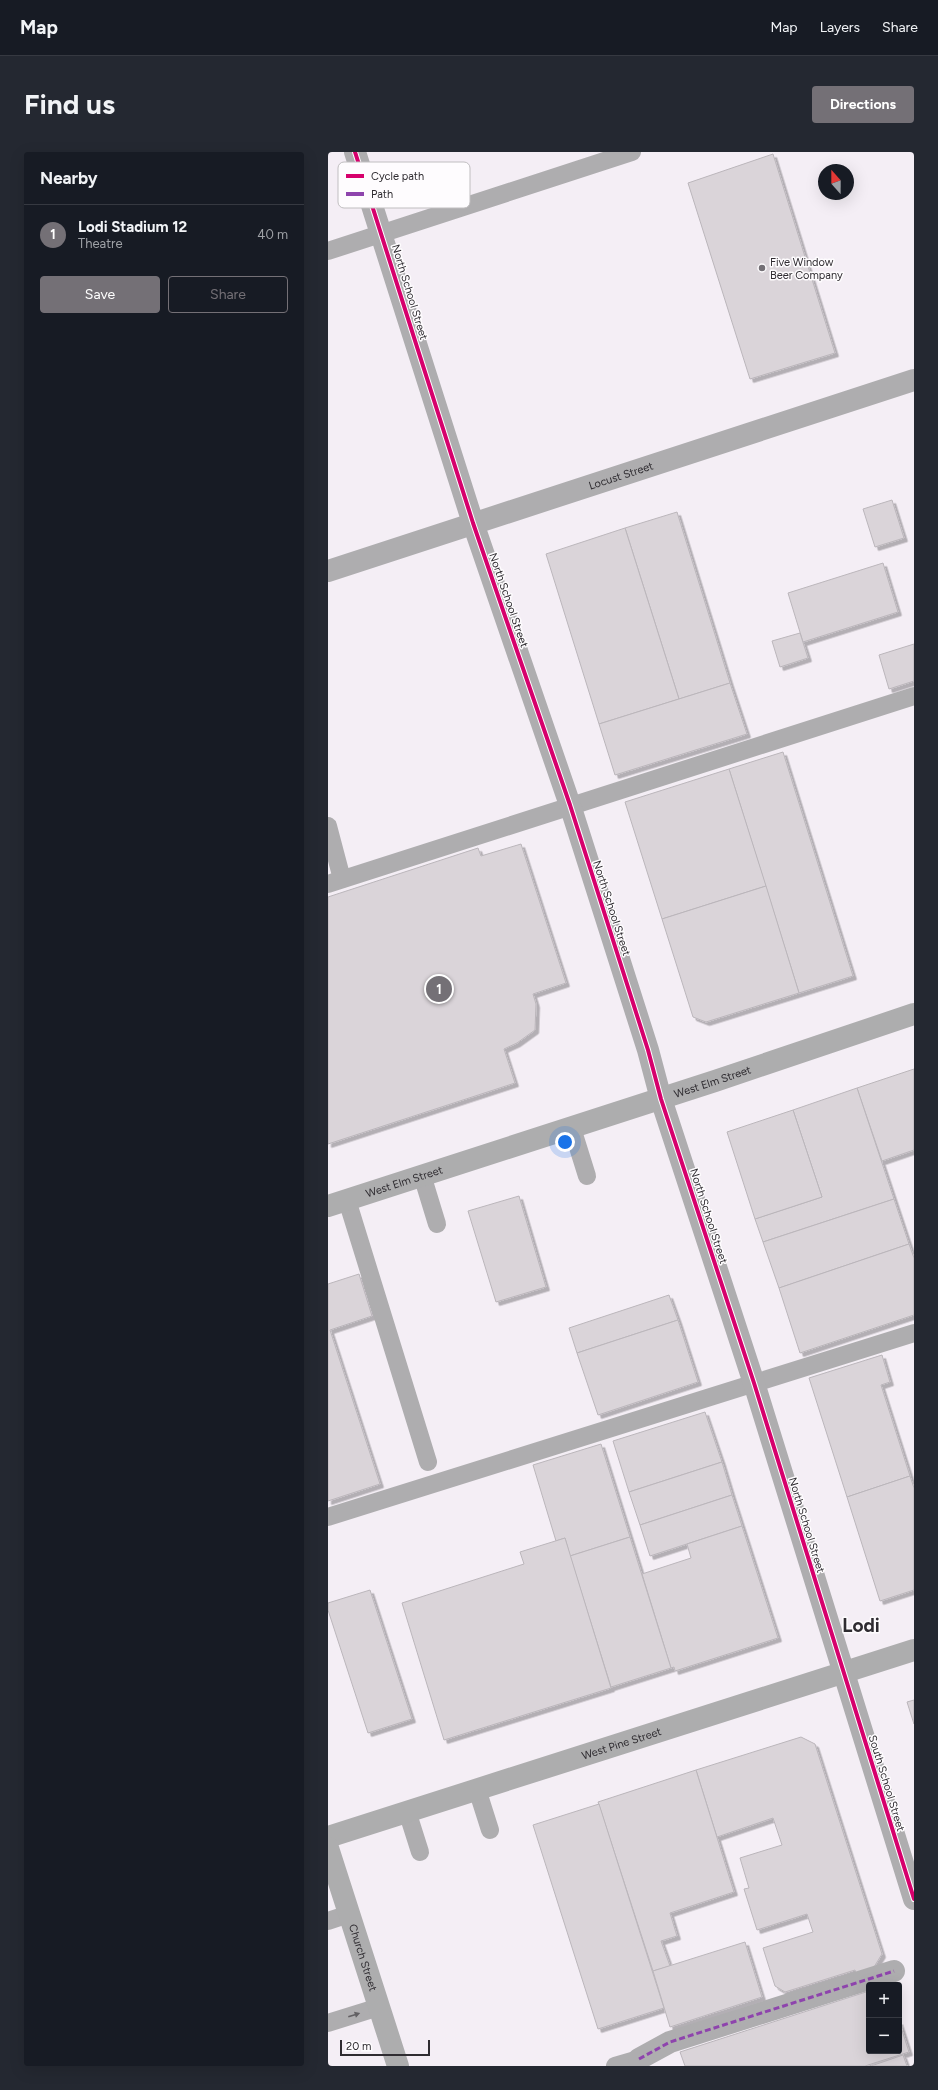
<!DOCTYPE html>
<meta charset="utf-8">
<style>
:root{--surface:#171b24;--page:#242831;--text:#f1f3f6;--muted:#9ea1a6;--line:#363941;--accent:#747076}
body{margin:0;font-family:Figtree,sans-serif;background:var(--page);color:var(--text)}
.controls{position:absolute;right:12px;bottom:12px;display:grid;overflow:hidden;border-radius:4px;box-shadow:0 4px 16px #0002}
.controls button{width:36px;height:36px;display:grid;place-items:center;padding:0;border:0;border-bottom:1px solid var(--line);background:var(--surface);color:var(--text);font:20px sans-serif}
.compass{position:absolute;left:490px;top:12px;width:36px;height:36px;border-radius:50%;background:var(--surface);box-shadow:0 4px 16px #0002;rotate:339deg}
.scale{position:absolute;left:12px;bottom:10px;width:90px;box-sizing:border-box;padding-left:4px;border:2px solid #2f2c31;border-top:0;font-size:11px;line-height:14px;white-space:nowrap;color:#2f2c31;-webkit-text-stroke:3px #fefcfe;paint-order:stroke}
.you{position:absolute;left:237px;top:990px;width:14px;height:14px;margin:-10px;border:3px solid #fff;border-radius:50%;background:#1a73e8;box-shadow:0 0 0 6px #1a73e833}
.badge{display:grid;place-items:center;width:26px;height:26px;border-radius:50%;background:var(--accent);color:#fff;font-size:13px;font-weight:700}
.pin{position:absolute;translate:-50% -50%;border:2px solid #fff;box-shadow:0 1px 4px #0006}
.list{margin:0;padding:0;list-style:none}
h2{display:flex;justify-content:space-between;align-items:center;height:52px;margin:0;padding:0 16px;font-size:17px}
h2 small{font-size:13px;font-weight:400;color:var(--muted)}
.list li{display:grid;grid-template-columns:26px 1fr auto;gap:12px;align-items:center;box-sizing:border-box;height:60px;padding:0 16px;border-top:1px solid var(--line)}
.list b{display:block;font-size:15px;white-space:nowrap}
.list p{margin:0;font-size:13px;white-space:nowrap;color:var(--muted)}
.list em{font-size:13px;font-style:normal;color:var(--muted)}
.actions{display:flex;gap:8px;padding:12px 16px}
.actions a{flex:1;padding:9px 0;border:1px solid var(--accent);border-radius:4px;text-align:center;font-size:14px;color:var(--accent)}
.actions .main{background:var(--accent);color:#fff}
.map{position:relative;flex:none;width:586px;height:1914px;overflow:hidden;border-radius:4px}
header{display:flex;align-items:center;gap:24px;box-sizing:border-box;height:56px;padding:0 20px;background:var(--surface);border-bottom:1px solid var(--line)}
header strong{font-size:19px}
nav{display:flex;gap:22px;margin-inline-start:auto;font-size:14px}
.intro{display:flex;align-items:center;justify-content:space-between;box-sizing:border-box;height:96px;padding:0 24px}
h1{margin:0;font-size:28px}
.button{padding:10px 18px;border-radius:4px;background:var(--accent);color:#fff;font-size:14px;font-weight:700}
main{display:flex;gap:24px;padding:0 24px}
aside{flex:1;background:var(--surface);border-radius:4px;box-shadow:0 4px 16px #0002}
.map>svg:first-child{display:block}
.building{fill:#dad4d9;stroke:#bbb6bb;filter:url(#shadow)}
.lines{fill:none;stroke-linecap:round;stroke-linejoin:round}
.lane{stroke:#aeadaf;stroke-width:18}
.street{stroke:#aeadaf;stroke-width:22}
.secondary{stroke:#adadae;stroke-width:22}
.quiet{stroke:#8e44ad;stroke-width:3;stroke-dasharray:6 3;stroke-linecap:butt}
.cycleway-casing{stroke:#fefcfe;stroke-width:6}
.cycleway{stroke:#d6006c;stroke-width:4}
.oneway{fill:#626063}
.poi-dot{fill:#747076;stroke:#fefcfe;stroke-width:1.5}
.labels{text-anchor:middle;stroke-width:3;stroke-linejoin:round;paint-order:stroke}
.poi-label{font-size:11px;fill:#2f2c31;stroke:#fefcfe;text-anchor:start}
.street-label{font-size:11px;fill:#2f2c31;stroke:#fefcfe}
.town-label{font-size:19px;font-weight:bold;fill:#2f2c31;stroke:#fefcfe}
.key{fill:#fefcfe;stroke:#c0bec0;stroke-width:1}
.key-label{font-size:11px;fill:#2f2c31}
</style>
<header>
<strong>Map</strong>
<nav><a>Map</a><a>Layers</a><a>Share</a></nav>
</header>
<div class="intro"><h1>Find us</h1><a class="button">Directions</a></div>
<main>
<aside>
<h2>Nearby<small></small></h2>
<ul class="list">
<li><span class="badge">1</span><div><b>Lodi Stadium 12</b><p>Theatre</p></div><em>40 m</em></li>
</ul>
<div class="actions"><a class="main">Save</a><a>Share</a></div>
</aside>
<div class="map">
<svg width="586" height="1914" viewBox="0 0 586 1914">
<defs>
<filter id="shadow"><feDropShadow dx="3.5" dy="3.5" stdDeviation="0" flood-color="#0004"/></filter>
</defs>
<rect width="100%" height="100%" fill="#f4eef5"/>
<g class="building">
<path d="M 445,2 L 507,201 L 422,227 L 360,31 Z"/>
<path d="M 564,348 L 576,386 L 547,395 L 535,357 Z"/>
<path d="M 349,360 L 402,531 L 351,547 L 297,376 Z"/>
<path d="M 297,376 L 351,547 L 271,572 L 218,402 Z"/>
<path d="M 555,411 L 570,460 L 475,490 L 460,441 Z"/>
<path d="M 472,481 L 480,506 L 452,515 L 444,489 Z"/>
<path d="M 586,492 L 586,529 L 561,537 L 551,503 Z"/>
<path d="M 402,531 L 419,582 L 287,623 L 271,572 Z"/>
<path d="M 455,600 L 525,824 L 471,841 L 401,617 Z"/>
<path d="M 401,617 L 438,734 L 334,767 L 297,650 Z"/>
<path d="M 193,692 L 238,831 L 205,842 L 208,852 L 207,878 L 189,891 L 176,897 L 187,931 L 0,992 L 0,745 L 150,696 L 153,704 Z"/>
<path d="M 438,734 L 471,841 L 378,870 L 365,865 L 334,767 Z"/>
<path d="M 586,917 L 586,998 L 554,1009 L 529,936 Z"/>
<path d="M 529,936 L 566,1047 L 435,1090 L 427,1067 L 494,1045 L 465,958 Z"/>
<path d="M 465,958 L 494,1045 L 427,1067 L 399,980 Z"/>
<path d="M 191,1044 L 218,1135 L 168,1150 L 140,1059 Z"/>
<path d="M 566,1047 L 581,1092 L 451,1136 L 435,1090 Z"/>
<path d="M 581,1092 L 586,1106 L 586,1163 L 472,1201 L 451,1136 Z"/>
<path d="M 31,1122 L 44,1164 L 2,1178 L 52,1332 L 0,1349 L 0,1132 Z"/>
<path d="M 341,1143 L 350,1168 L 249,1201 L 241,1176 Z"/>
<path d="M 350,1168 L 370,1230 L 270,1263 L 249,1201 Z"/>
<path d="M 554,1203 L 562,1230 L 553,1233 L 582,1324 L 519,1345 L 481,1226 Z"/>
<path d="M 377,1260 L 394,1310 L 301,1340 L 285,1289 Z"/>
<path d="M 273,1292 L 302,1385 L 242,1404 L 237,1386 L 228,1389 L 205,1313 Z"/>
<path d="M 394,1310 L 404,1343 L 312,1373 L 301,1340 Z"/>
<path d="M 582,1324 L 586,1336 L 586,1438 L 552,1449 L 519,1345 Z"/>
<path d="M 404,1343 L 414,1374 L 322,1404 L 312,1373 Z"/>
<path d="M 414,1374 L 450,1486 L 347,1519 L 346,1515 L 343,1516 L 314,1422 L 363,1406 L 359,1392 Z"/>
<path d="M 302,1385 L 343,1516 L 283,1535 L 242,1404 Z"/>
<path d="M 237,1386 L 283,1536 L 116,1588 L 74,1451 L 196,1412 L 192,1400 Z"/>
<path d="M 42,1438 L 84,1567 L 40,1581 L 0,1458 L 0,1451 Z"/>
<path d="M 586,1548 L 586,1572 L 579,1550 Z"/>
<path d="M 473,1585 L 487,1592 L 554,1802 L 546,1815 L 528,1821 L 527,1818 L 457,1840 L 447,1834 L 435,1796 L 485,1780 L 479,1762 L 429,1778 L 416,1737 L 421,1736 L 412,1706 L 454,1693 L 445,1666 L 389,1685 L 368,1618 Z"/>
<path d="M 368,1618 L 406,1740 L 342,1761 L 349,1784 L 333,1789 L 342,1814 L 325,1819 L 270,1650 Z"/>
<path d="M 271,1652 L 336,1856 L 270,1877 L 205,1673 Z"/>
<path d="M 417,1790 L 434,1845 L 342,1875 L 325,1819 Z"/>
<path d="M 541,1839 L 541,1899 L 571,1899 L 571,1869 L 581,1900 L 537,1914 L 357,1914 L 352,1900 Z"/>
<path d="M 575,1903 L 579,1914 L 543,1914 Z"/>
</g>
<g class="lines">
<g class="lane">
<path d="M 0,99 L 304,0"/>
<path d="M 0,674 L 14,727"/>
<path d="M 0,732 L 586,544"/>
<path d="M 244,976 L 259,1024"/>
<path d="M 94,1023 L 109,1072"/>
<path d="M 19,1048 L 100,1310"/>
<path d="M 0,1365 L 586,1181"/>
<path d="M 149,1637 L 162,1678"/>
<path d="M 79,1659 L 92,1700"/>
<path d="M 0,1769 L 21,1762"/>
<path d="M 0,1871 L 51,1855"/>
<path d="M 287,1914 L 311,1907"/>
</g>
<g class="street">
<path d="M 27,0 L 145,371 L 242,653 L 320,898 L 333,947 L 426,1231 L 586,1747"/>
<path id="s1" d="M 0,419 L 586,228"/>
<path d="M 311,1907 L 342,1890 L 566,1819"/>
</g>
<g class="secondary">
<path id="s2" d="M 0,1054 L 387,929 L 586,862"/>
<path id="s3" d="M 0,1685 L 586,1498"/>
<path id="s4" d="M 0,1696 L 70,1914"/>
</g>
<path class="quiet" d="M 311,1907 L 342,1890 L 566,1819"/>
<g class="cycleway-casing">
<path id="cycleway" d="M 27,0 L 145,371 L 242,653 L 320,898 L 333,947 L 426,1231 L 586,1747"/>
</g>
<use href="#cycleway" class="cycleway"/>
</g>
<defs><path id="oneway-solid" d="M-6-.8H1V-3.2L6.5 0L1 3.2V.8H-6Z"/></defs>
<use class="oneway" href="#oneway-solid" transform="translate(26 1863) rotate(-18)"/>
<circle class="poi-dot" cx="434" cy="116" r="4"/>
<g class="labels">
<g class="poi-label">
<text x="442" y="114">Five Window<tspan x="442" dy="13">Beer Company</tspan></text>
</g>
<g class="street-label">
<text transform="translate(82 140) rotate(73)" y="4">North School Street</text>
<text dy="4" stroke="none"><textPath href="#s1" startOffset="308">Locust Street</textPath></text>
<text transform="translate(181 448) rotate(71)" y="4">North School Street</text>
<text transform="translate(284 756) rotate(72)" y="4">North School Street</text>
<text dy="4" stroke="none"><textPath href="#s2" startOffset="404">West Elm Street</textPath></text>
<text dy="4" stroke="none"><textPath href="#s2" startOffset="80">West Elm Street</textPath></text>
<text transform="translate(381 1064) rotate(72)" y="4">North School Street</text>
<text transform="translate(479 1373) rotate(73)" y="4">North School Street</text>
<text dy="4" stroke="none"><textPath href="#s3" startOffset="308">West Pine Street</textPath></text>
<text transform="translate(559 1631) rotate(73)" y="4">South School Street</text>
<text dy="4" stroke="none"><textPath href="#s4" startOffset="115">Church Street</textPath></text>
</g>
<g class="town-label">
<text x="533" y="1480">Lodi</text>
</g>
</g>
<rect x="10" y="10" width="132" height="46" rx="6" class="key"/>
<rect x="18" y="22" width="18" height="4" fill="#d6006c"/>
<rect x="18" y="40" width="18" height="4" fill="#8e44ad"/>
<g class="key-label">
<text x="43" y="28">Cycle path</text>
<text x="43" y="46">Path</text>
</g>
</svg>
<div class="controls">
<button>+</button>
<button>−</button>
</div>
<svg class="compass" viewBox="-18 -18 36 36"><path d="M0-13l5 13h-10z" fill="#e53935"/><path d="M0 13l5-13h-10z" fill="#9ea1a6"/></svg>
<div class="scale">20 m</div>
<div class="you"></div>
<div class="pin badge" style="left:111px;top:837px">1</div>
</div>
</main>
